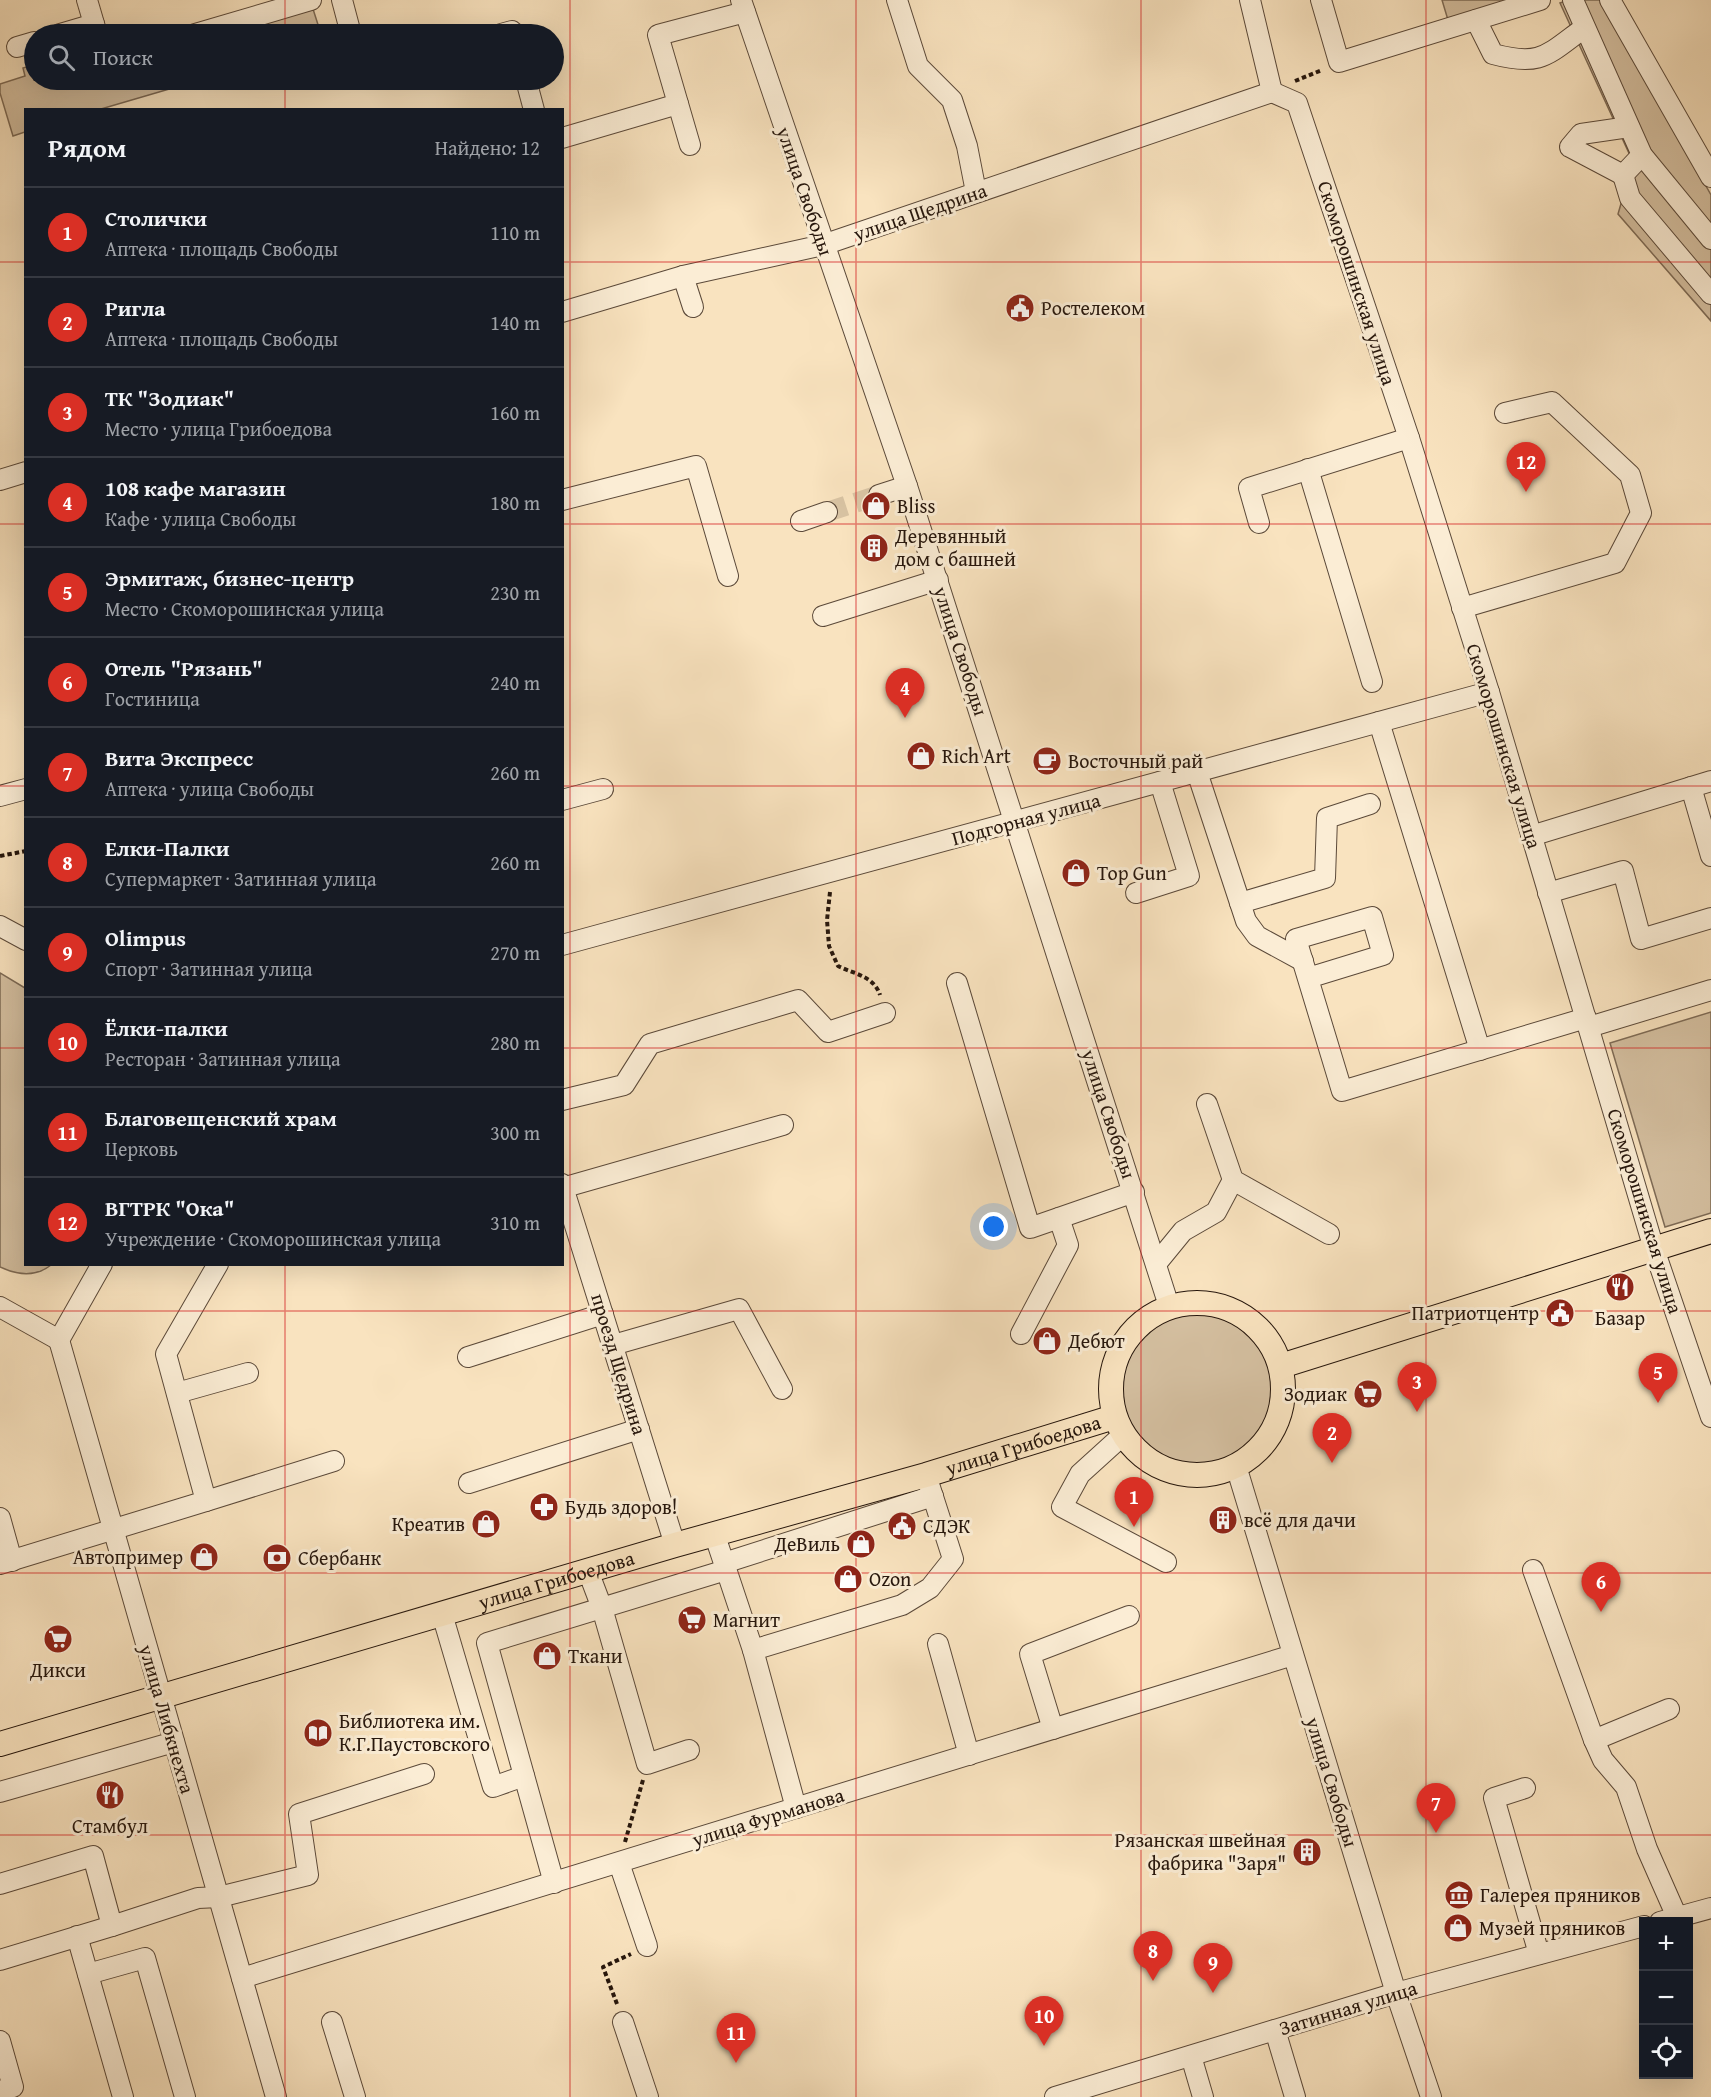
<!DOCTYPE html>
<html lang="ru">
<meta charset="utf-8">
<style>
:root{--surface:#171b24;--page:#242831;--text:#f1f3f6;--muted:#9ea1a6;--line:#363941;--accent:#d93025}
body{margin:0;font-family:"Gentium Book Plus",serif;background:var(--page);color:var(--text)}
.controls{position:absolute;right:18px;bottom:18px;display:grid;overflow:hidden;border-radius:0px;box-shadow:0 6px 24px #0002}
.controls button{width:54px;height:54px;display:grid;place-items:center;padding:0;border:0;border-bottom:2px solid var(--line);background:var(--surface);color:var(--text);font:30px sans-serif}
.you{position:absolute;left:994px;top:1227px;width:21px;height:21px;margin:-15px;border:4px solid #fff;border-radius:50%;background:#1a73e8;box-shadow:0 0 0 9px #1a73e833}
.badge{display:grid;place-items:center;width:39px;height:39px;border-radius:50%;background:var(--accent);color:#fff;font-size:20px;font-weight:700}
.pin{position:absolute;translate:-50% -50px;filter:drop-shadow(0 2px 3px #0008)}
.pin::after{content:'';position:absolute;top:32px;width:21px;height:18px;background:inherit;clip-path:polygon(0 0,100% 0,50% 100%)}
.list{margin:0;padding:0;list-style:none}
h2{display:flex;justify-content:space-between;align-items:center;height:78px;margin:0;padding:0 24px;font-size:26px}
h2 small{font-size:20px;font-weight:400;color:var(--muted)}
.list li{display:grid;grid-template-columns:39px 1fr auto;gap:18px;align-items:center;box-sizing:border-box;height:90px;padding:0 24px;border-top:2px solid var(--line)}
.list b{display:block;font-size:22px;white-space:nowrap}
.list p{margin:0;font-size:20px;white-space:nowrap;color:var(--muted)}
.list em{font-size:20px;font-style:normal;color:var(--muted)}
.icon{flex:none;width:33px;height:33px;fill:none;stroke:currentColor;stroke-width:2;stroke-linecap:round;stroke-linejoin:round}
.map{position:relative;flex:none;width:1711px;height:2097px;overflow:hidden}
.search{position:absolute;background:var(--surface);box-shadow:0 6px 24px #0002;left:24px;top:24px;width:540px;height:66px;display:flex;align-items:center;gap:15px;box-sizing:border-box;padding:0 21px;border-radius:33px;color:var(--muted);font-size:22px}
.panel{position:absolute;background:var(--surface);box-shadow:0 6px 24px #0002;left:24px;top:108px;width:540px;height:1158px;border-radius:0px}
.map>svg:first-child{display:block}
.green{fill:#d5c0a1;stroke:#7e6b56;stroke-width:1.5}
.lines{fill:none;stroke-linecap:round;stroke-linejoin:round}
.minor-tunnel{stroke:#d9c4a4;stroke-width:20;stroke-dasharray:20 10;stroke-linecap:butt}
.minor-casing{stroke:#5b4939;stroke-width:22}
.major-casing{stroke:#26160c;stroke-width:26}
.path{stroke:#26160c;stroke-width:4;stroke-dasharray:4.5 3;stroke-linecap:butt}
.minor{stroke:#fbedd5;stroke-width:20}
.major{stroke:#f9e3bf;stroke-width:24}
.grid{fill:none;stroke:#d62828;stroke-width:1.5;stroke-opacity:0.55}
.labels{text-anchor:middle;stroke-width:6;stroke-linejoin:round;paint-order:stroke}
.street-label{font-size:20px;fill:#26160c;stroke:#fbedd5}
.poi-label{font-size:20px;fill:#26160c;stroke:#fbedd5;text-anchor:start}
</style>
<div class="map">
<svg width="1711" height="2097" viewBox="0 0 1711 2097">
<rect width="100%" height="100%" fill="#f9e3bf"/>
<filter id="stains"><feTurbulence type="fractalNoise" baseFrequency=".00333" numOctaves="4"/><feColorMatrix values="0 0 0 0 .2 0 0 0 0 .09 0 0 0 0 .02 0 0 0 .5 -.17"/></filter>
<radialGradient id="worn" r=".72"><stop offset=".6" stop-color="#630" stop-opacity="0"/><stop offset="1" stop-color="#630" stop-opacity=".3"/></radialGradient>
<g class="green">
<path d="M 1442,0 L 1509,0 L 1448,20 Z"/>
<path d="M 1569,0 L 1602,0 L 1711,195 L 1711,321 L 1618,214 L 1633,162 L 1560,3 Z"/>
<path d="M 313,9 L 321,34 L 228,34 Z"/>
<path d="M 34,65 L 34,80 L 200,80 L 101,109 L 26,110 L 25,132 L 13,136 L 0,93 L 0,84 L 25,76 L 23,68 Z"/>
<path d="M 0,973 L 25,988 L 26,1264 L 51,1265 C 36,1277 17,1275 0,1267 Z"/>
<path d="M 1711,1012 L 1711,1213 L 1665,1227 L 1610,1043 Z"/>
<circle cx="1197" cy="1389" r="76"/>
</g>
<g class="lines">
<path class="minor-tunnel" d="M 827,512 L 879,495"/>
<g class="minor-casing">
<g id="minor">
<path d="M 87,0 L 97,34"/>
<path d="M 342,0 L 351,34"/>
<path d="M 741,0 L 907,486 L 1169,1306"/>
<path d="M 897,0 L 918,66 L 952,100 L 967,146 L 976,192"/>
<path d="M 1250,0 L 1272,92"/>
<path d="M 1321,0 L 1339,62 L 1540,0"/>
<path d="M 1573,0 L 1642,155 L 1711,239"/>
<path d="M 1610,0 L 1711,177"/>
<path d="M 1476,20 L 1493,54 C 1541,67 1547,55 1584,28"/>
<path d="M 60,34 L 94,24"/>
<path d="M 195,34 L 311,0"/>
<path d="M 501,34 L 512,31 L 513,34"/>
<path d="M 17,47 L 34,42"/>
<path d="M 526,80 L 534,110"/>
<path d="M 1272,92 L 1297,103 L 1409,438 L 1489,692 L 1654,1249 L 1711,1417"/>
<path d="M 1629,127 L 1581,134 L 1570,147 L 1623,175 L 1642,155"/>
<path d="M 562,138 L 678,104"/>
<path d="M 690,145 L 658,35 L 745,12"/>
<path d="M 1623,175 L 1630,198 L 1711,294"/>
<path d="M 683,276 L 693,307"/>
<path d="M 562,312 L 683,276 L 823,245 L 1272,92"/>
<path d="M 1308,469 L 1372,682"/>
<path d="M 0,480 L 26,472"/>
<path d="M 879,495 L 907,486"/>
<path d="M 562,500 L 696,466 L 728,576"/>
<path d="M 801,521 L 827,512"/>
<path d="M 1259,523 L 1249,488 L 1409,438"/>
<path d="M 1462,608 L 1615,563 L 1641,513 L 1630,475 L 1552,402 L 1505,413"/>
<path d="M 823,616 L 938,580"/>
<path d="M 1379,722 L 1480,1050"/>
<path d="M 1197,772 L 1246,921 L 1257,936 L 1303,961"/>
<path d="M 1691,787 L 1711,856"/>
<path d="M 0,796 L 26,789"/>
<path d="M 562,800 L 603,789"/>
<path d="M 1531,836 L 1711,781"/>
<path d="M 1136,893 L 1189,876 L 1160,782"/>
<path d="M 1548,893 L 1623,871 L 1641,939 L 1711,918"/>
<path d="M 1240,903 L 1325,878 L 1327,818 L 1370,804"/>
<path d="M 0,926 L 26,940"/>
<path d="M 562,945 L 1489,692"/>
<path d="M 1308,978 L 1383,955 L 1372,917 L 1296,939 L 1342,1091 L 1586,1018"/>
<path d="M 957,983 L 1030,1228 L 1134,1192"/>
<path d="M 1589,1027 L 1711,990"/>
<path d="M 562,1100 L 624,1085 L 650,1044 L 798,1000 L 828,1032 L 885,1013"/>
<path d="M 1207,1104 L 1233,1180 L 1329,1234"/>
<path d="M 562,1184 L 675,1545"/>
<path d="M 562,1188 L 783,1125"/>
<path d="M 1156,1264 L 1183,1231 L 1216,1212 L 1233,1180"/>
<path d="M 0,1307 L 59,1340 L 102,1264"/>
<path d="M 1021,1334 L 1068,1245 L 1059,1218"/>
<path d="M 59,1340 L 276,2097"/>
<path d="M 613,1345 L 739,1309 L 782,1389"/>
<path d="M 468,1357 L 603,1314"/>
<path d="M 177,1393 L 248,1373"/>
<path d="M 1123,1435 L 1080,1474 L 1062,1507 L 1166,1562"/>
<path d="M 1236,1466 L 1396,1993 L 1431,2097"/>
<path d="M 469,1483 L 639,1429"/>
<path d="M 206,1501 L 334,1461"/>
<path d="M 0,1518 L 12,1561"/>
<path d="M 714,1533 L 753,1650 L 902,1605 L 930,1588 L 953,1559 L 926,1475"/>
<path d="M 724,1563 L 933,1496"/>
<path d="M 0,1564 L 206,1501 L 166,1354 L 218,1264"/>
<path d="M 1533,1570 L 1594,1740 L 1669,1709"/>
<path d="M 588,1571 L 602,1608 L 647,1764 L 689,1750"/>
<path d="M 442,1614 L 493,1787 L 524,1776"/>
<path d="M 938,1644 L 969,1755"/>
<path d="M 753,1650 L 796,1808"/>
<path d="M 1053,1729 L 1030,1654 L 1129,1616"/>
<path d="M 1594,1740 L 1603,1760 L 1626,1787 L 1647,1849 L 1677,1917"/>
<path d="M 1525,1788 L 1494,1798 L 1539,1954"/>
<path d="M 0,1792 L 174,1742"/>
<path d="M 619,1863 L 647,1946"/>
<path d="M 554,1883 L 487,1643 L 726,1570"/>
<path d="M 0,1884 L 93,1856 L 112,1926 L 198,1898 L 219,1897 L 308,1875 L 299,1814 L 424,1774"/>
<path d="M 1660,1922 L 1711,1908"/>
<path d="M 77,1936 L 123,2097"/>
<path d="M 0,1960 L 112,1926"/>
<path d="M 88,1974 L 145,1958 L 185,2097"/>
<path d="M 242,1978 L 1293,1655"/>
<path d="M 332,2022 L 355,2097"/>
<path d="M 623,2022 L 648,2097"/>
<path d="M 1275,2030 L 1295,2097"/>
<path d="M 0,2041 L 13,2087 L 0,2091"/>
<path d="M 1191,2056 L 1203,2097"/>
<path d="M 1055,2097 L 1396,1993 L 1644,1926"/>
</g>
</g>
<g class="major-casing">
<g id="major">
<circle cx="1197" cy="1389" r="86"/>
<path d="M 1281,1366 L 1711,1231"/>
<path id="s1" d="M 0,1744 L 675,1545 L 926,1475 L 1114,1417"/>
</g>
</g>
<g class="path">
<path d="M 1295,81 L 1322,70"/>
<path d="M 0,856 L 26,851"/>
<path d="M 830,892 L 827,920 L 829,946 L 838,966 C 854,974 874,976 880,995"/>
<path d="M 625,1842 L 643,1780"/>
<path d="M 617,2004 L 603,1967 L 631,1954"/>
</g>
<use href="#minor" class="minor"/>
<use href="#major" class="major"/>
</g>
<path class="grid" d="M 285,0 L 285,34M 570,0 L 570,2097M 856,0 L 856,2097M 1141,0 L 1141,2097M 1426,0 L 1426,2097M 285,80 L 285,110M 0,262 L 26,262M 562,262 L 1711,262M 0,524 L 26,524M 562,524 L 1711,524M 0,786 L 26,786M 562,786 L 1711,786M 0,1048 L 26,1048M 562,1048 L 1711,1048M 285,1264 L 285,2097M 0,1311 L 1711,1311M 0,1573 L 1711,1573M 0,1835 L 1711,1835"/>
<defs>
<g id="civic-disc" transform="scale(1.5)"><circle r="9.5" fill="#8f2418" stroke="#fbedd5"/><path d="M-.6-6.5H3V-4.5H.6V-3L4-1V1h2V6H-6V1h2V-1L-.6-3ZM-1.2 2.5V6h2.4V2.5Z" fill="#fff"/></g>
<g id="shop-disc" transform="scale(1.5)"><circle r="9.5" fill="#8f2418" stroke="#fbedd5"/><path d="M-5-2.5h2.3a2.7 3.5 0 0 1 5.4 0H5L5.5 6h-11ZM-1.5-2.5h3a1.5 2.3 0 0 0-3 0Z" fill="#fff"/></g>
<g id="building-disc" transform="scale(1.5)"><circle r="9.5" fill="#8f2418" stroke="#fbedd5"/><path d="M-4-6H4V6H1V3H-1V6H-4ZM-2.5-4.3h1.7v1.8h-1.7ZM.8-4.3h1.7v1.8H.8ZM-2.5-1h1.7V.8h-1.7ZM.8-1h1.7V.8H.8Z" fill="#fff"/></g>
<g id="cafe-disc" transform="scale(1.5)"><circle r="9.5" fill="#8f2418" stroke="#fbedd5"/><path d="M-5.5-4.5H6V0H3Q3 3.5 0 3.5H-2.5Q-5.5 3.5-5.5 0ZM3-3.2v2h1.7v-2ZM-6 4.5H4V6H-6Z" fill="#fff"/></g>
<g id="restaurant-disc" transform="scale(1.5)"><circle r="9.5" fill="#8f2418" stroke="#fbedd5"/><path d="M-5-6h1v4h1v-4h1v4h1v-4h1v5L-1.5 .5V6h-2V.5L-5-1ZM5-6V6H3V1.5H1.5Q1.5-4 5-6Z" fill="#fff"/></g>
<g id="supermarket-disc" transform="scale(1.5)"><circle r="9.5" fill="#8f2418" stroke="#fbedd5"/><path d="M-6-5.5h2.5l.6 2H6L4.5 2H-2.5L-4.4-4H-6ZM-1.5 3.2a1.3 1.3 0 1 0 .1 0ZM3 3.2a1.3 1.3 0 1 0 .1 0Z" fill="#fff"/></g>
<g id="pharmacy-disc" transform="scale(1.5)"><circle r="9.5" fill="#8f2418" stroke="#fbedd5"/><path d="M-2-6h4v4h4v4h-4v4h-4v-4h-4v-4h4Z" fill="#fff"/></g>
<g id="bank-disc" transform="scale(1.5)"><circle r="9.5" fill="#8f2418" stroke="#fbedd5"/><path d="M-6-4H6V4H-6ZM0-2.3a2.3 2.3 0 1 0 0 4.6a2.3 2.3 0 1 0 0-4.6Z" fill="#fff"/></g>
<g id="library-disc" transform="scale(1.5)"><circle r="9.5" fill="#8f2418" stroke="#fbedd5"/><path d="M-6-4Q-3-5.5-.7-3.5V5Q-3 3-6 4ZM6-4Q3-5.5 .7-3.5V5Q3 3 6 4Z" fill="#fff"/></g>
<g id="museum-disc" transform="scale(1.5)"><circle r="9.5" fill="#8f2418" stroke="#fbedd5"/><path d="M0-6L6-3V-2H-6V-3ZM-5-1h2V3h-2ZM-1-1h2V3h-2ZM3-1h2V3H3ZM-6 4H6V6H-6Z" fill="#fff"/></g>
</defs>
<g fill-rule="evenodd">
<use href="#civic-disc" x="1020" y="308"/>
<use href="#shop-disc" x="876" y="506"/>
<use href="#building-disc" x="874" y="548"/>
<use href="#shop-disc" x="921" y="756"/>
<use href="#cafe-disc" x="1047" y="761"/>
<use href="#shop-disc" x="1076" y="873"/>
<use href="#restaurant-disc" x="1620" y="1287"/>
<use href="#civic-disc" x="1560" y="1313"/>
<use href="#shop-disc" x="1047" y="1341"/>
<use href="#supermarket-disc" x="1368" y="1394"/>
<use href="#pharmacy-disc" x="544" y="1507"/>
<use href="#building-disc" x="1223" y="1520"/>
<use href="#shop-disc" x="486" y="1524"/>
<use href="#civic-disc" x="902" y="1526"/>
<use href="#shop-disc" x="861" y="1544"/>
<use href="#shop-disc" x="204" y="1557"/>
<use href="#bank-disc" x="277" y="1558"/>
<use href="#shop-disc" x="848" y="1579"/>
<use href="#supermarket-disc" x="692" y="1620"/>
<use href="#supermarket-disc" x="58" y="1639"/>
<use href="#shop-disc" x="547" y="1656"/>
<use href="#library-disc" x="318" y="1733"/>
<use href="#restaurant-disc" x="110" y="1795"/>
<use href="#building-disc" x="1307" y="1852"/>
<use href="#museum-disc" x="1459" y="1895"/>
<use href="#shop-disc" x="1458" y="1928"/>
</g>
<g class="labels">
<g class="street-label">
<text transform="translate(805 191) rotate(71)" y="7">улица Свободы</text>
<text transform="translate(920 212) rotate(-19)" y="7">улица Щедрина</text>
<text transform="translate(1357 283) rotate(72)" y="7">Скоморошинская улица</text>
<text transform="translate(961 651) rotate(72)" y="7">улица Свободы</text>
<text transform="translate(1504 746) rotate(73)" y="7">Скоморошинская улица</text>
<text transform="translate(1026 819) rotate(-15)" y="7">Подгорная улица</text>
<text transform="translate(1109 1114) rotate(72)" y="7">улица Свободы</text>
<text transform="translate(1645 1211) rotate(73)" y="7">Скоморошинская улица</text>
<text transform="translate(619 1364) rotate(73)" y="7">проезд Щедрина</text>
<text dy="7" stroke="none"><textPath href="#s1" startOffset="1066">улица Грибоедова</textPath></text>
<text dy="7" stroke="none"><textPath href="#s1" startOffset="580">улица Грибоедова</textPath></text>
<text transform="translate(167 1719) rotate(74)" y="7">улица Либкнехта</text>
<text transform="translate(1332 1782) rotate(73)" y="7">улица Свободы</text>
<text transform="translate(768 1817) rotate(-17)" y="7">улица Фурманова</text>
<text transform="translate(1348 2008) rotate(-17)" y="7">Затинная улица</text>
</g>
<g class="poi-label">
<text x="1041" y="315">Ростелеком</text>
<text x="897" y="513">Bliss</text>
<text x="895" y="543">Деревянный<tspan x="895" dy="23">дом с башней</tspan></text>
<text x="942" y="763">Rich Art</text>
<text x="1068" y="768">Восточный рай</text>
<text x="1097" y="880">Top Gun</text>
<text x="1539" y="1320" text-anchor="end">Патриотцентр</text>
<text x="1620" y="1325" text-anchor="middle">Базар</text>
<text x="1068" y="1348">Дебют</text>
<text x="1347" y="1401" text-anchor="end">Зодиак</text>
<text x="565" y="1514">Будь здоров!</text>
<text x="1244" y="1527">всё для дачи</text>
<text x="465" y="1531" text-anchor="end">Креатив</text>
<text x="923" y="1533">СДЭК</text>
<text x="840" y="1551" text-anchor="end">ДеВиль</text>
<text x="183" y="1564" text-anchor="end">Автопример</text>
<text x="298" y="1565">Сбербанк</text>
<text x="869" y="1586">Ozon</text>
<text x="713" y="1627">Магнит</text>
<text x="568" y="1663">Ткани</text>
<text x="58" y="1677" text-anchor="middle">Дикси</text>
<text x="339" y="1728">Библиотека им.<tspan x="339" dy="23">К.Г.Паустовского</tspan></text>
<text x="110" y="1833" text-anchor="middle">Стамбул</text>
<text x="1286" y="1847" text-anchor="end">Рязанская швейная<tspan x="1286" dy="23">фабрика "Заря"</tspan></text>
<text x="1480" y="1902">Галерея пряников</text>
<text x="1479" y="1935">Музей пряников</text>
</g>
</g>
<rect width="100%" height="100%" filter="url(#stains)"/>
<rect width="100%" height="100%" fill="url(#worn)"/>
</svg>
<div class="controls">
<button>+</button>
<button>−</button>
<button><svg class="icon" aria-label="locate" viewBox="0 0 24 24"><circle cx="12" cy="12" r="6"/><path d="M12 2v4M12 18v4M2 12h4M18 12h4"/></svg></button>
</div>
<div class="you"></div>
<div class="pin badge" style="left:1134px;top:1527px">1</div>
<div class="pin badge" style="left:1332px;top:1463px">2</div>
<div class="pin badge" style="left:1417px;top:1412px">3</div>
<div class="pin badge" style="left:905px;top:718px">4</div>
<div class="pin badge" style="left:1658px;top:1403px">5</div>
<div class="pin badge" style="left:1601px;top:1612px">6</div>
<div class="pin badge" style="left:1436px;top:1833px">7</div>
<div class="pin badge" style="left:1153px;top:1981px">8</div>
<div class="pin badge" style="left:1213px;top:1993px">9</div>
<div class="pin badge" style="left:1044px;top:2046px">10</div>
<div class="pin badge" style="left:736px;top:2063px">11</div>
<div class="pin badge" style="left:1526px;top:492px">12</div>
<div class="search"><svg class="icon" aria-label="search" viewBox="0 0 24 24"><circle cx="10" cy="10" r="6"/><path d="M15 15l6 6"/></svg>Поиск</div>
<section class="panel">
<h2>Рядом<small>Найдено: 12</small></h2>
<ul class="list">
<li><span class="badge">1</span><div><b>Столички</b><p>Аптека · площадь Свободы</p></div><em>110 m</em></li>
<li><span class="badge">2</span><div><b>Ригла</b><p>Аптека · площадь Свободы</p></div><em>140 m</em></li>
<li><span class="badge">3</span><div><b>ТК &quot;Зодиак&quot;</b><p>Место · улица Грибоедова</p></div><em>160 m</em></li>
<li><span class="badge">4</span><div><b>108 кафе магазин</b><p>Кафе · улица Свободы</p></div><em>180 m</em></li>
<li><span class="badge">5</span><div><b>Эрмитаж, бизнес-центр</b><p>Место · Скоморошинская улица</p></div><em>230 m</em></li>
<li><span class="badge">6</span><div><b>Отель &quot;Рязань&quot;</b><p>Гостиница</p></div><em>240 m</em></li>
<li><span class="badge">7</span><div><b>Вита Экспресс</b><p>Аптека · улица Свободы</p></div><em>260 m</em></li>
<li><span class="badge">8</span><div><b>Елки-Палки</b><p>Супермаркет · Затинная улица</p></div><em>260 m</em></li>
<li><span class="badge">9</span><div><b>Olimpus</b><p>Спорт · Затинная улица</p></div><em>270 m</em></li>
<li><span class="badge">10</span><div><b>Ёлки-палки</b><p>Ресторан · Затинная улица</p></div><em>280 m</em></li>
<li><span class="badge">11</span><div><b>Благовещенский храм</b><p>Церковь</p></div><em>300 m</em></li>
<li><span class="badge">12</span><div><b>ВГТРК &quot;Ока&quot;</b><p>Учреждение · Скоморошинская улица</p></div><em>310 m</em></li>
</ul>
</section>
</div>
